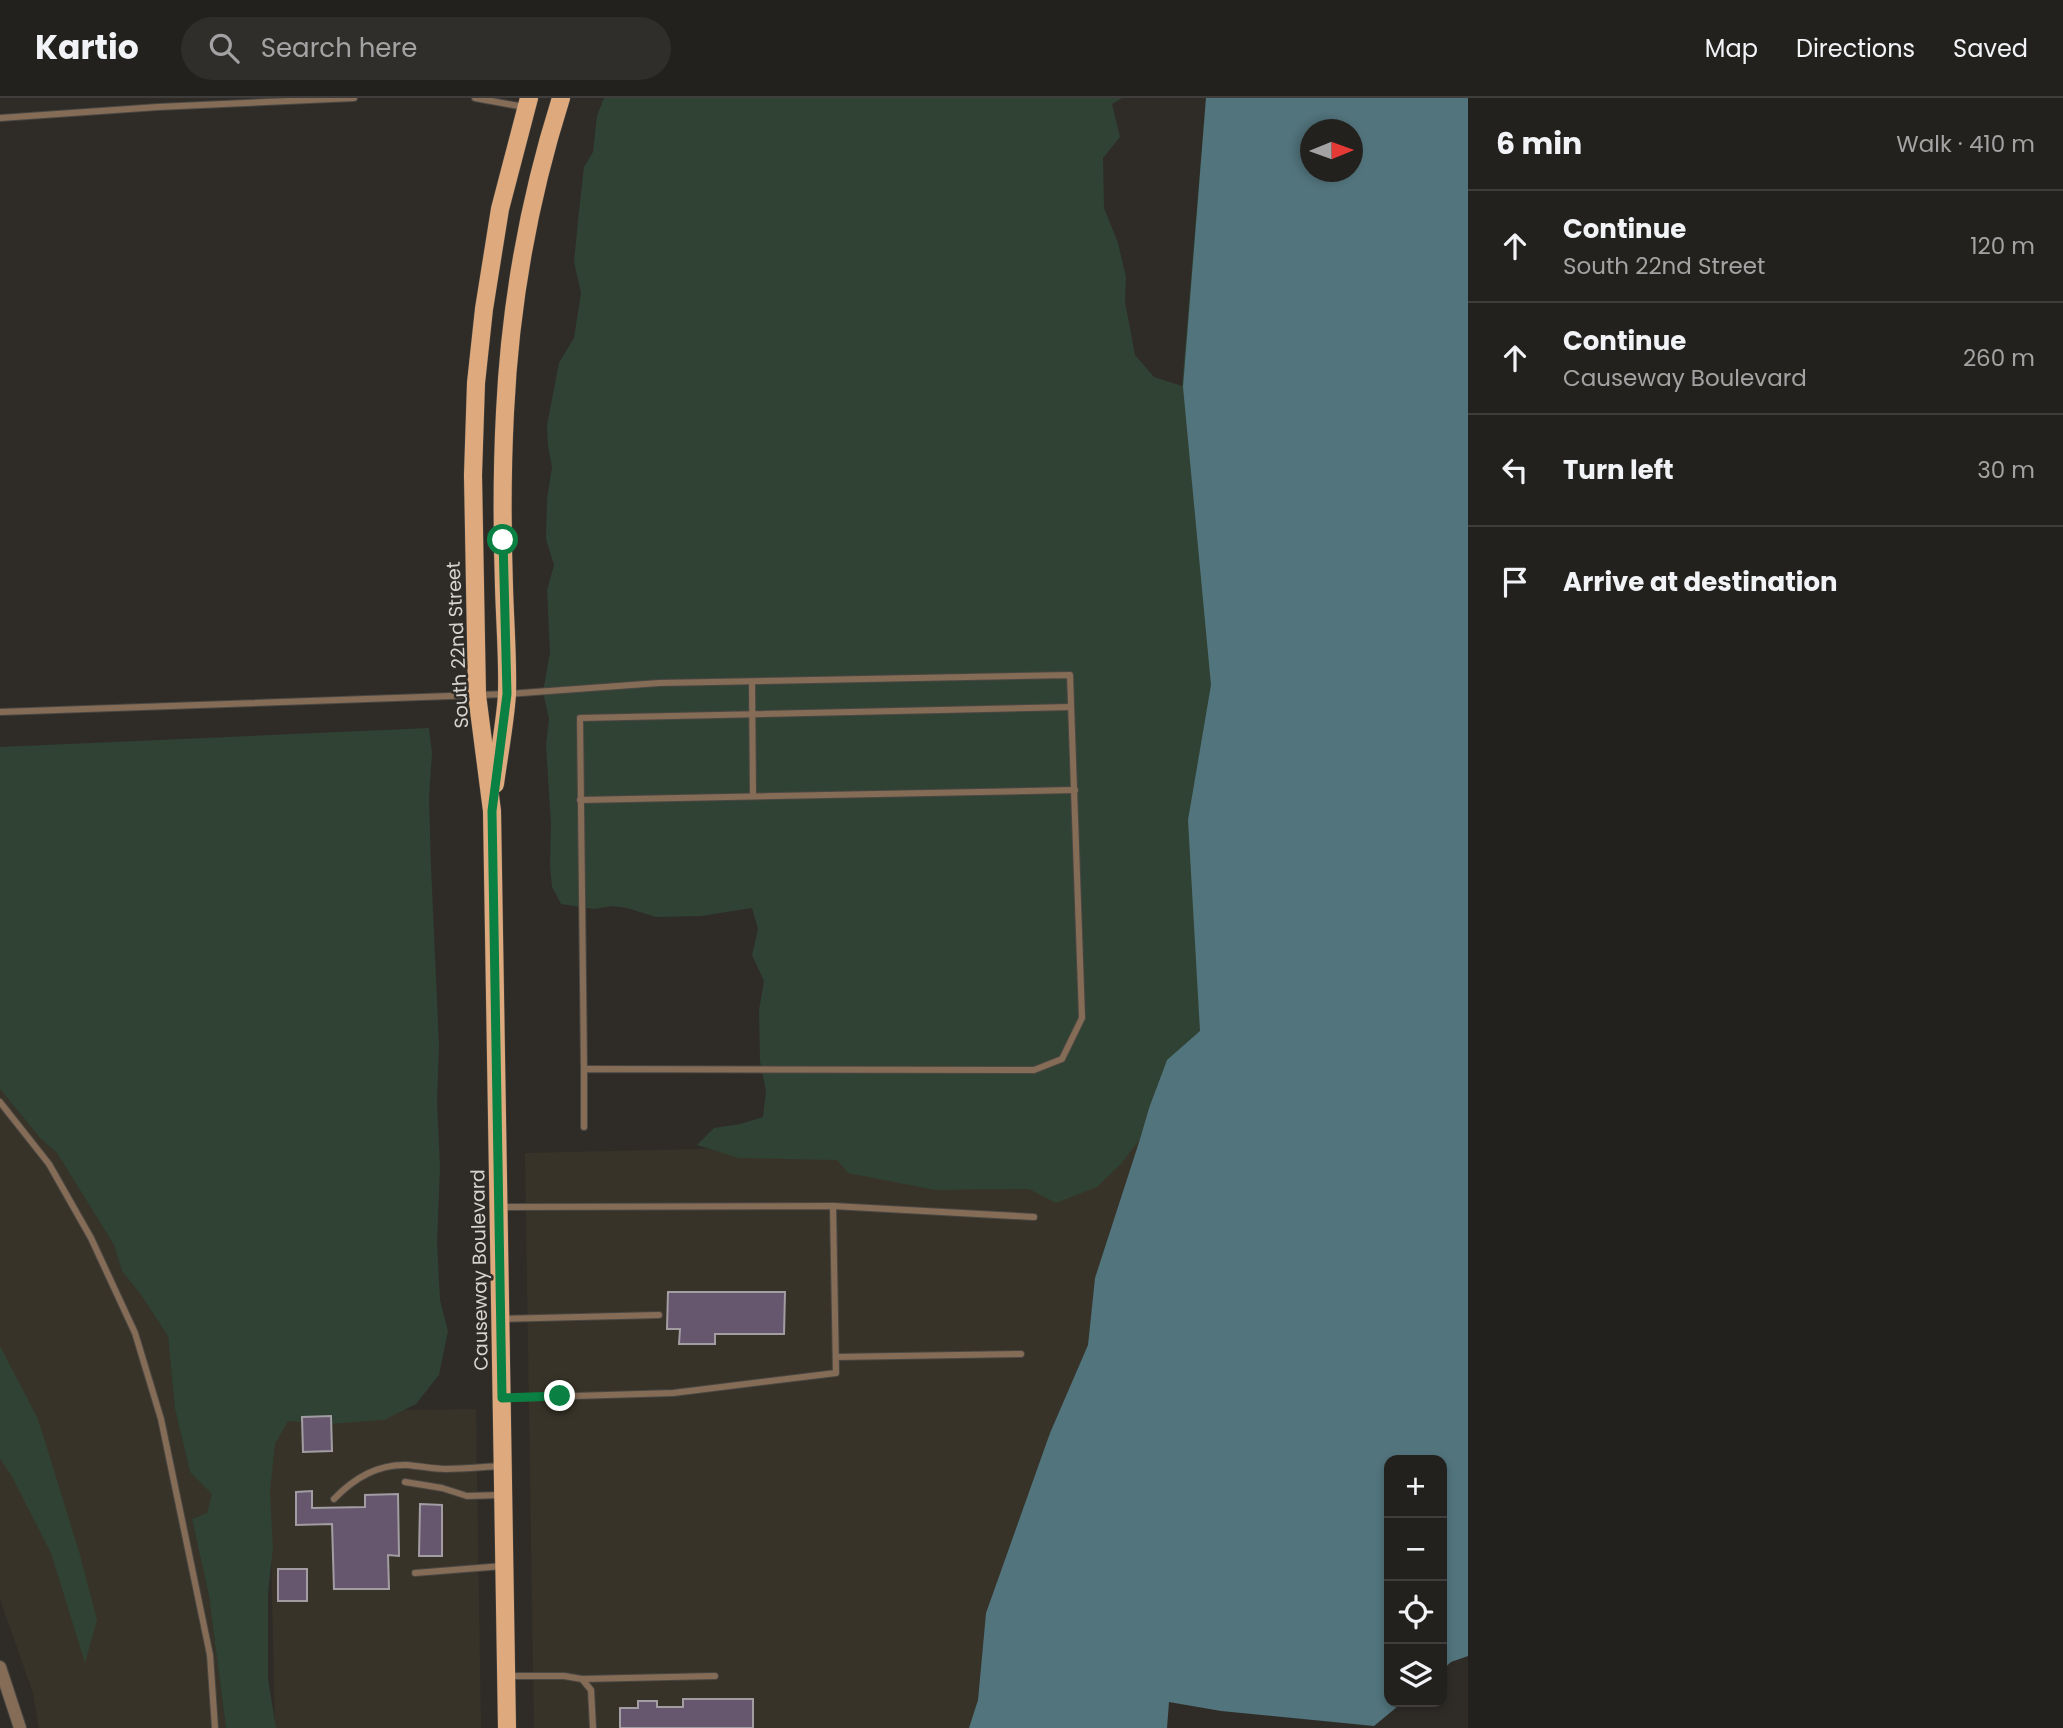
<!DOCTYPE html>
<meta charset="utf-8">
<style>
:root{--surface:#23211e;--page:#2f2e2b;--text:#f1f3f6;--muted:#a3a3a4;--line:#403e3c}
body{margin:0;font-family:Poppins,sans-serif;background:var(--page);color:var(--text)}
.controls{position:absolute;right:21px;bottom:21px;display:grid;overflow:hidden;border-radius:14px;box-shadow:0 4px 10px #0003}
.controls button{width:63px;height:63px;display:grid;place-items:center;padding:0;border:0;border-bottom:2px solid var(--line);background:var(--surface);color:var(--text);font:35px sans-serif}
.compass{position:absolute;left:1300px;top:21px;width:63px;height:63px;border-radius:50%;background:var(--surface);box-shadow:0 4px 10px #0003;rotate:89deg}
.stop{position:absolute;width:21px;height:21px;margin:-16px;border:5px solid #0b8043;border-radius:50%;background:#fff}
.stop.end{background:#0b8043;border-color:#fff;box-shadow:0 2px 7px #0008}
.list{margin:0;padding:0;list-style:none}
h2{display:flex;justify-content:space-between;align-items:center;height:91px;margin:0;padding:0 28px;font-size:30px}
h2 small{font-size:23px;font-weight:400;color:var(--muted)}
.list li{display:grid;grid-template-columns:46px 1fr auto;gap:21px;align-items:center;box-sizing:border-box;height:112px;padding:0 28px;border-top:2px solid var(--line)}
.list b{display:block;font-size:26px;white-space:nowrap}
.list p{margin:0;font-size:23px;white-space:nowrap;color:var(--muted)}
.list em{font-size:23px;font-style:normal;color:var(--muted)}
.icon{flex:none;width:38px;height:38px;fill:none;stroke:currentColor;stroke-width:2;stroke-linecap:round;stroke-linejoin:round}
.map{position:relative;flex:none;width:1468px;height:1630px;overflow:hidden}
header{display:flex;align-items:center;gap:42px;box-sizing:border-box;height:98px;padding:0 35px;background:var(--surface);border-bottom:2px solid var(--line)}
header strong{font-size:33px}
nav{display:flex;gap:38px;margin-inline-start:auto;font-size:24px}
.search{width:490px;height:63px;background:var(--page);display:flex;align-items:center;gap:18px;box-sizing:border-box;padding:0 24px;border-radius:38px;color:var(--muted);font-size:26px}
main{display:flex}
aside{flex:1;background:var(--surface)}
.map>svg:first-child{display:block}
.built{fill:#383328}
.green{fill:#304233;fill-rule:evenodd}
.water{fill:#52747c;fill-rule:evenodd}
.building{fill:#67576e;stroke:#a19da3;stroke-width:2}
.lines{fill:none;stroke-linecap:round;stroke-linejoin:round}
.lane-casing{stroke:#4a4743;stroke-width:8}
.street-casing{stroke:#4a4743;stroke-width:14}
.primary-casing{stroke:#4a4743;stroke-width:19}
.lane{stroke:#856c56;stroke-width:6}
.street{stroke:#856c56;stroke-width:12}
.primary{stroke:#deaa7d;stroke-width:18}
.route{stroke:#0b8043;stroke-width:9}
.labels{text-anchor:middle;stroke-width:5;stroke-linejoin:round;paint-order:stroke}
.street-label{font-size:19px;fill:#d6d4d1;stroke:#2f2c28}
</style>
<header>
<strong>Kartio</strong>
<div class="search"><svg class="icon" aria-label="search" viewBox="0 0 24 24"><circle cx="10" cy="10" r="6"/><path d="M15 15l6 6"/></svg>Search here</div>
<nav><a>Map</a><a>Directions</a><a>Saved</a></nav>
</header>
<main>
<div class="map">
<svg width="1468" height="1630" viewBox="0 0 1468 1630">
<rect width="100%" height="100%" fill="#2f2c28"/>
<g class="built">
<path d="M 0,991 L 40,1040 L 57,1055 L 114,1147 L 122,1173 L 141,1197 L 168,1238 L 175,1311 L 190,1374 L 213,1396 L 207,1415 L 192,1421 L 209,1498 L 226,1630 L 39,1630 L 33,1595 L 0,1501 Z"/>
<path d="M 1140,1041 L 1095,1180 L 1088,1247 L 1050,1335 L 986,1515 L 978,1602 L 970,1630 L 534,1630 L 525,1055 Z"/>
<path d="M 476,1311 L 481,1630 L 275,1630 L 268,1314 Z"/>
</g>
<g class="green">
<path d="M 604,0 L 1122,0 L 1112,6 L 1120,39 L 1103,60 L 1104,110 L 1118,145 L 1126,179 L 1125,204 L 1135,257 L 1154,279 L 1182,288 L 1206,0 L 1468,0 L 1468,937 L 1167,962 L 1149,1010 L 1140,1041 L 1121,1066 L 1097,1089 L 1056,1105 L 1029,1091 L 935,1092 L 848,1075 L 837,1062 L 739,1060 L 697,1047 L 714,1030 L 740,1026 L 763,1019 L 766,993 L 760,963 L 759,912 L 764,883 L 752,857 L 758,831 L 752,810 L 701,818 L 656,819 L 627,810 L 612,808 L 594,811 L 561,806 L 552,789 L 550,768 L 551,726 L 546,647 L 549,621 L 543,594 L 550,554 L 547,492 L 554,467 L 546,441 L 547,401 L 552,369 L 548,348 L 547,327 L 559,265 L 574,240 L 581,195 L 574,164 L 578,122 L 584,69 L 593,54 L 597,18 ZM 1310,32 L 1352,32 L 1352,74 L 1310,74 Z"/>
<path d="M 429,630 L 432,655 L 429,700 L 431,768 L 439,948 L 437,1003 L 440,1069 L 437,1145 L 440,1202 L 448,1233 L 439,1277 L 416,1306 L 384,1322 L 329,1326 L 288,1323 L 275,1346 L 270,1394 L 273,1450 L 268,1494 L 268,1581 L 276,1630 L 226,1630 L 209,1498 L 192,1421 L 207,1415 L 212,1396 L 190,1374 L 175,1311 L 168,1238 L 141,1197 L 122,1173 L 114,1147 L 57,1055 L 40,1040 L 0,991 L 0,649 Z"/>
<path d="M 0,1248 L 38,1321 L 80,1457 L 97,1522 L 85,1565 L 51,1455 L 10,1375 L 0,1361 Z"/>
</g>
<path class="water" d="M 1206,0 L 1468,0 L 1468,1558 L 1451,1564 L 1442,1572 L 1442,1362 L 1389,1362 L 1389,1604 L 1403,1604 L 1374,1628 L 1221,1613 L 1169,1604 L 1167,1630 L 969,1630 L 978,1602 L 986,1515 L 1050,1335 L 1088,1247 L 1095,1180 L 1140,1041 L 1149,1010 L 1167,962 L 1200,933 L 1188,722 L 1211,587 L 1183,289 ZM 1310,32 L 1352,32 L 1352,74 L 1310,74 Z"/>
<g class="building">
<path d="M 668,1194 L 785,1194 L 784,1236 L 715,1236 L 715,1246 L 679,1246 L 680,1231 L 667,1231 Z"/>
<path d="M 331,1318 L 332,1353 L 303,1354 L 302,1319 Z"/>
<path d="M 312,1393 L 312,1410 L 365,1409 L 365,1397 L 398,1396 L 399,1458 L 388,1457 L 389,1491 L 334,1491 L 332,1426 L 296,1427 L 296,1394 Z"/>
<path d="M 420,1406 L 442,1407 L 442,1458 L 419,1458 Z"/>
<rect x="278" y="1471" width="29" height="32"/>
<path d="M 683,1601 L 753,1601 L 753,1630 L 620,1630 L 620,1610 L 638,1610 L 638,1603 L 657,1603 L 657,1609 L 683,1609 Z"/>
</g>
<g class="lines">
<g class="lane-casing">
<g id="lane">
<path d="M 475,0 L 524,9"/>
<path d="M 0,20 L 158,9 L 354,0"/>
<path d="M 752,584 L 753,698"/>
<path d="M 0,614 L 507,596 L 659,585 L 1070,577 L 1082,920 L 1062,961 L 1034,972 L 584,971 L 584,1029"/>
<path d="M 580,702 L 1075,692"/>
<path d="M 584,971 L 580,620 L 1071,609"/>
<path d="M 0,1004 L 49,1066 L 91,1140 L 135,1235 L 161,1321 L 210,1557 L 215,1630"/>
<path d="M 833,1108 L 1034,1119"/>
<path d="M 500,1109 L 833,1108 L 836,1275 L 673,1295 L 504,1300"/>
<path d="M 502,1221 L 659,1217"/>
<path d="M 836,1259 L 1021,1256"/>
<path d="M 405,1384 L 442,1390 L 467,1398 L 501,1397"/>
<path d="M 334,1401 C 353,1381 378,1366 407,1367 C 420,1368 433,1371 446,1371 C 464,1371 482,1369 501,1368"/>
<path d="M 415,1475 L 503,1468"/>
<path d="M 508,1578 L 564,1578 L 582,1581 L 591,1592 L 593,1630"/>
<path d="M 582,1581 L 715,1578"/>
</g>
</g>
<g class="street-casing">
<path id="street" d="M 0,1569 L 20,1630"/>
</g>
<g class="primary-casing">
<g id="primary">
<path d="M 495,686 C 499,656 505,626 507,596 C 508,561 505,525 504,489 C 502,431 502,372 505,314 C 510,208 529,101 561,0"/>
<path d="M 507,1630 L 492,713 L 477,597 L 473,377 L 476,285 L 484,211 L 500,111 L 529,0"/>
</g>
</g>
<use href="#lane" class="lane"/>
<use href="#street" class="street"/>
<use href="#primary" class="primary"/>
</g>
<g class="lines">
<path class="route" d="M 503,442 L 507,596 L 492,713 L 502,1300 L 560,1298"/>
</g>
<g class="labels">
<g class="street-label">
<text transform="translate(457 547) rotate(-93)" y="7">South 22nd Street</text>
<text transform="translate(479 1172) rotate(-91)" y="7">Causeway Boulevard</text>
</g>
</g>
</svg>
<div class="controls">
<button>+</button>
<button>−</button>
<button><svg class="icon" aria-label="locate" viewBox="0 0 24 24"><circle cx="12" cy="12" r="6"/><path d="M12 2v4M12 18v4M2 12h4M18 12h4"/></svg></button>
<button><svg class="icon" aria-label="layers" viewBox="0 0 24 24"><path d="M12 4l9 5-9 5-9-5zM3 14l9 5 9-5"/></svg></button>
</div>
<svg class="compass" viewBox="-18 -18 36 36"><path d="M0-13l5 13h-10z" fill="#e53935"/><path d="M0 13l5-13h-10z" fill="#a3a3a4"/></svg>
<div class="stop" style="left:503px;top:442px"></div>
<div class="stop end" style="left:560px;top:1298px"></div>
</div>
<aside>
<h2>6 min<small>Walk · 410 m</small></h2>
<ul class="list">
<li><svg class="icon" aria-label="ahead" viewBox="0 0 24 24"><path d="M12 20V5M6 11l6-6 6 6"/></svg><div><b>Continue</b><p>South 22nd Street</p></div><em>120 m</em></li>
<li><svg class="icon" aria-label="ahead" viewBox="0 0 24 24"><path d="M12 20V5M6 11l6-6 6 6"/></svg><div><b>Continue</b><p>Causeway Boulevard</p></div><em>260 m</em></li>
<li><svg class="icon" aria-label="left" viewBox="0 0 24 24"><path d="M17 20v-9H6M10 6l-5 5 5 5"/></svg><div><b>Turn left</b></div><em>30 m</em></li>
<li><svg class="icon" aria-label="arrive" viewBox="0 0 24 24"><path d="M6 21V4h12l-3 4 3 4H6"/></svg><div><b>Arrive at destination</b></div></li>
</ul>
</aside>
</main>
